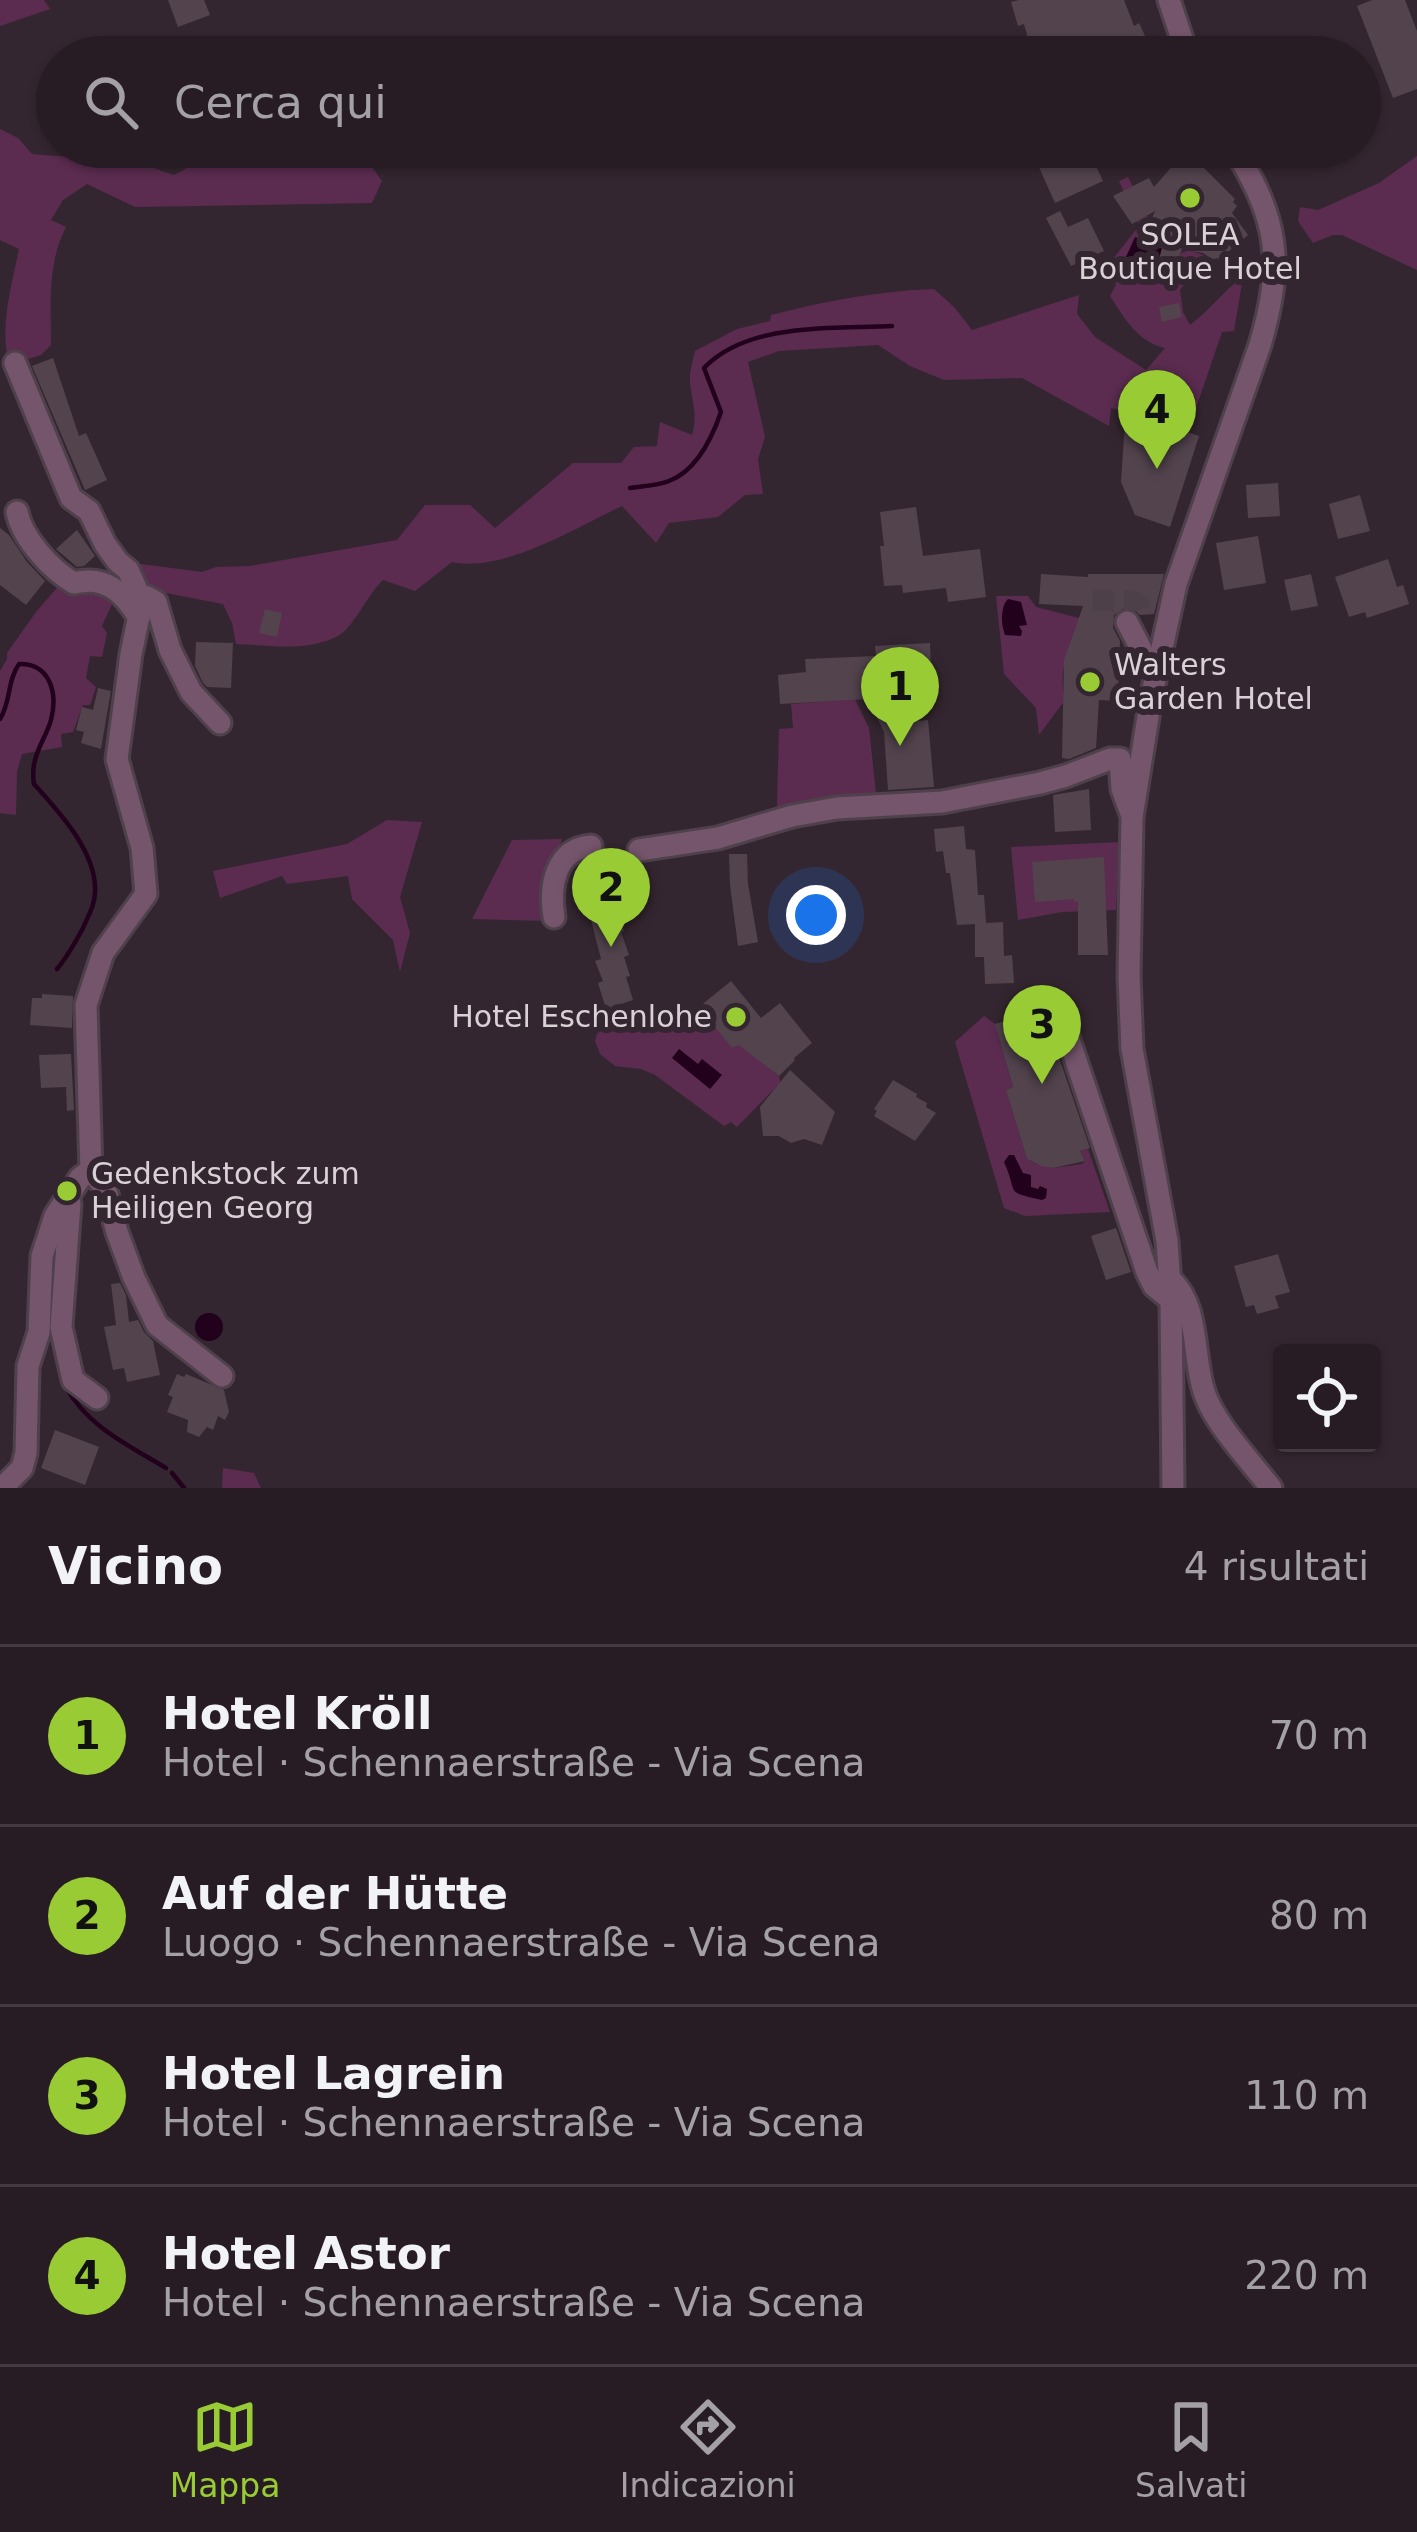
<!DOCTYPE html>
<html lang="it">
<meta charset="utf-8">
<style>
:root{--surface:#271c24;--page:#332931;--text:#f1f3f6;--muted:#a4a1a6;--line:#433a41;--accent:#99cb35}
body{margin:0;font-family:"DejaVu Sans",sans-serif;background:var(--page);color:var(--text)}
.controls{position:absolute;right:36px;bottom:36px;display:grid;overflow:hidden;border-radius:12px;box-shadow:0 3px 9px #0004}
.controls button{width:108px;height:108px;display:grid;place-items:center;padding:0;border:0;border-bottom:3px solid var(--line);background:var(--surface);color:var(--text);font:60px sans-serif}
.you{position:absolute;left:816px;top:915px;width:42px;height:42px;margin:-30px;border:9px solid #fff;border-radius:50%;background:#1a73e8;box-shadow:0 0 0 18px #1a73e833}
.badge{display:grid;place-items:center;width:78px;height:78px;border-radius:50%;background:var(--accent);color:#111;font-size:39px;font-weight:700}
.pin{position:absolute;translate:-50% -99px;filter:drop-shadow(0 3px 6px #0008)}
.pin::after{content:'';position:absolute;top:63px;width:42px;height:36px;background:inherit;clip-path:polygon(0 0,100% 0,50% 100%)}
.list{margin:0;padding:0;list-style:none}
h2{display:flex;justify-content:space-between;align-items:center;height:156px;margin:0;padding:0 48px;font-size:51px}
h2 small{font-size:39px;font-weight:400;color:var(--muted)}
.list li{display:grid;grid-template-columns:78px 1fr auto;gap:36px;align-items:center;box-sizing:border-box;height:180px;padding:0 48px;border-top:3px solid var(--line)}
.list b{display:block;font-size:45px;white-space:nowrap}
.list p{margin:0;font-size:39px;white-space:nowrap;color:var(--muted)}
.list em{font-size:39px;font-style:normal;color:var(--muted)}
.icon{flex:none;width:66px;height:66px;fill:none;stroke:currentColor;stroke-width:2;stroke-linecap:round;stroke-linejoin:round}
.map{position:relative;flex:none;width:1417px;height:1488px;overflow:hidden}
.search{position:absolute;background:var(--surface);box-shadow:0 3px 9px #0004;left:36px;right:36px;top:36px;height:132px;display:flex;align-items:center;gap:30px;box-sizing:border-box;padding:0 42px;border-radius:66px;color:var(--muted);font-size:45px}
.sheet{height:876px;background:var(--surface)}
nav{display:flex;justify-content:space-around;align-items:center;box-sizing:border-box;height:168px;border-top:3px solid var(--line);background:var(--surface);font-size:33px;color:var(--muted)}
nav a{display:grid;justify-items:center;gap:6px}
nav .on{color:var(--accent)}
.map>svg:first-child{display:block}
.green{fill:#5b2c50}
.water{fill:#22011c}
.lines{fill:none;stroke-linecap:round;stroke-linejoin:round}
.stream{stroke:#22011c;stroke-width:4.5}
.building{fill:#52434d}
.minor-tunnel{stroke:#4d4049;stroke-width:21;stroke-dasharray:21 10;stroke-linecap:butt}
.minor-casing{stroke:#4f414b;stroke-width:27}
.minor{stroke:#75556c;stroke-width:21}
.poi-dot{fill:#99cb35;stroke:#342630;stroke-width:4.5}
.labels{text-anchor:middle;stroke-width:12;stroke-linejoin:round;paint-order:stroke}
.poi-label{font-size:30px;fill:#dad1d7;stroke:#342630;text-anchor:start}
</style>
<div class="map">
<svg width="1417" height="1488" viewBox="0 0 1417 1488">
<rect width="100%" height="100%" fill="#342630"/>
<g class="green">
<path d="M 0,0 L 44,0 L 50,9 L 0,26 Z"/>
<path d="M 0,129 L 18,138 L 32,154 C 55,156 76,158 99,157 C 123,155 151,168 174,175 L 207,157 L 252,147 L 340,147 L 369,163 L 382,181 L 372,203 L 135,207 L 87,184 L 63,200 L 51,220 L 66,227 C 47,263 51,306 51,345 L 41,355 L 15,363 L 8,359 C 0,324 12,284 19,249 L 0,240 Z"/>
<path d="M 1417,156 L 1417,270 L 1342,235 L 1333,235 L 1313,243 L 1298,221 L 1300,207 L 1318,210 L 1379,183 Z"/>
<path d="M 1128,177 L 1150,222 L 1143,240 L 1136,237 L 1172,277 L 1181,253 L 1190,250 L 1212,259 L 1189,277 L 1180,290 L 1183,312 L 1190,325 C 1210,310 1223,291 1243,277 L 1234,331 L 1222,332 L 1196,408 L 1188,408 L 1180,421 L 1111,408 L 1109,426 L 1022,378 L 944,380 L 910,366 L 878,345 L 779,351 L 748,362 L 765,437 L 758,459 L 763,494 L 745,495 L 718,517 L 669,523 L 656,543 L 622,506 C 575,528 503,573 452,562 L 415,591 L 383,580 C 368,594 355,624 341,634 C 310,653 270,645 236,644 L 232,623 L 223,604 L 145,589 L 134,569 L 141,564 L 202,572 L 216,567 L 250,566 L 397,540 L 425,505 L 470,505 L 495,528 L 573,463 L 621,463 L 634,447 L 657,446 L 660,422 L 692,435 C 698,415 692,402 690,382 C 689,372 693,361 695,351 L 737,329 L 770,321 L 771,315 C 826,301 878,291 934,289 L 955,308 L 972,330 L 1079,295 L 1077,314 L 1095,337 L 1146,370 L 1165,348 C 1138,342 1125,319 1110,296 L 1116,285 L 1105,269 L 1139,226 L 1119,181 Z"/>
<path d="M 62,582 L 118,591 L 102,626 L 107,633 L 102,657 L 90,656 L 86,678 L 96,687 L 90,705 L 83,705 L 73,732 L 61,734 L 62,747 L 22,754 L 17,772 L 16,815 L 0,813 L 0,671 L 7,659 L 7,653 L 36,612 Z"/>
<path d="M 996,596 L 1028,596 L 1036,607 L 1079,618 C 1070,644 1057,672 1065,700 L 1039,735 L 1036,708 L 1004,674 Z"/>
<path d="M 855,699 L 869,728 L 877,802 L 785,809 L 777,805 L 779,729 L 793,728 L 791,704 Z"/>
<path d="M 387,820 L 422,822 L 400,897 L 410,933 L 400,972 L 393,940 L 352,899 L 348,876 L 287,884 L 282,876 L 220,898 L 213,871 L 347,844 Z"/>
<path d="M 562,839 L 540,909 L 549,921 L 472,919 L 512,840 Z"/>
<path d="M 1120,842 L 1116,910 L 1062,912 L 1018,920 L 1011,847 Z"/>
<path d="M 687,1004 L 697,1013 L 702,1011 L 779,1076 L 781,1087 L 777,1086 L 737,1127 L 731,1122 L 724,1126 L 655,1075 L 641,1069 L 615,1066 L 600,1054 L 595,1041 L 598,1031 C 616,1025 634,1024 649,1014 L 655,1027 Z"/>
<path d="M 984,1016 L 995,1024 L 1013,1087 L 1006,1090 L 1027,1159 L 1038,1165 L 1048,1160 L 1049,1167 L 1053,1168 L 1082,1164 L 1085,1161 L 1080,1151 L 1088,1149 L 1110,1212 L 1025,1216 L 1004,1208 L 955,1042 Z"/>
<path d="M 223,1468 L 254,1473 L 261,1488 L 222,1488 Z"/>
</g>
<g class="water">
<path d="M 1135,237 L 1170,252 L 1167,265 L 1126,257 Z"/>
<path d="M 1008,599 L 1021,602 L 1027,625 L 1019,626 L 1022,631 L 1021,636 L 1005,635 C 1001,625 1000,607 1008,599 Z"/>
<path d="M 679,1049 L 698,1064 L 702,1059 L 722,1075 L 710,1089 L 672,1058 Z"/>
<path d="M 1009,1155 L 1014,1155 L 1023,1173 L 1031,1175 L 1031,1187 L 1038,1189 L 1040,1186 L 1047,1189 L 1046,1198 L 1042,1200 C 1003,1191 1019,1195 1004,1162 Z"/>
<circle cx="209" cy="1327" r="14"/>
</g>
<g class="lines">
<g class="stream">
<path d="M 630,488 C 642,486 657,486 669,481 C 696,471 712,438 721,412 L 704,368 C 748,322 832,329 892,326"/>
<path d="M 0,719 C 11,702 7,681 19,664 C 50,663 58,693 51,720 C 47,735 36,749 34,765 C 33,770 33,780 34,784 C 59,812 97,852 95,892 C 95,905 88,916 83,928 C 75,943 68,956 57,969"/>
<path d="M 54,1288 L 54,1251"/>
<path d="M 66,1387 C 88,1427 128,1445 166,1468"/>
<path d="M 172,1473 L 184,1488"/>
</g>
</g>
<g class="building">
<path d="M 168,0 L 204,0 L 210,15 L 178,27 Z"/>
<path d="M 1019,0 L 1124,0 L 1134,26 L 1139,23 L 1155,57 L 1086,57 L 1082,43 L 1057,48 L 1059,57 L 1033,57 L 1024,24 L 1018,26 L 1011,2 Z"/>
<path d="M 1372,0 L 1405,0 L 1417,31 L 1417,89 L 1393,98 L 1357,6 Z"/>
<path d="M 1048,147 L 1087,147 L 1103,181 L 1055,203 L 1033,154 Z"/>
<path d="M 1183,154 L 1194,166 L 1198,162 L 1235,199 L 1233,202 L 1237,206 L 1232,213 L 1248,235 L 1221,258 L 1212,259 L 1203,253 L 1182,249 L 1172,277 L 1155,274 L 1162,248 L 1143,240 L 1155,211 L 1132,224 L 1113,196 L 1149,178 L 1154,187 Z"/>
<path d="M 1060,211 L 1068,227 L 1088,218 L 1104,251 L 1071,266 L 1046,218 Z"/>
<path d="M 1179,303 L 1182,317 L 1162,322 L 1159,307 Z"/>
<path d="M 53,358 L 79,436 L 86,433 L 107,480 L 85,490 L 32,366 Z"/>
<path d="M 1125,421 L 1165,424 L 1199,436 L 1170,527 L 1135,515 L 1121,482 Z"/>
<path d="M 1278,483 L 1280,516 L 1248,518 L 1246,485 Z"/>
<path d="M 1360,495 L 1370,531 L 1338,539 L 1329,504 Z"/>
<path d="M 916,507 L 923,556 L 980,549 L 986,597 L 948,602 L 946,588 L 903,593 L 902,585 L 884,586 L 880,546 L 884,546 L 880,512 Z"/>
<path d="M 0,528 L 9,535 L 27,562 L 45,581 L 26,605 L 0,585 Z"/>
<path d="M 77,530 L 95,556 L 84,566 L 77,567 L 56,549 Z"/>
<path d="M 1258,536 L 1266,583 L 1224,590 L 1216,543 Z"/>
<path d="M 1388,559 L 1397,587 L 1403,585 L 1409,604 L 1367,618 L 1365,612 L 1349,617 L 1335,577 Z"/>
<path d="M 1041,574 L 1088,577 L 1088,574 L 1164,574 L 1154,614 L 1140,615 L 1134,609 L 1126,607 L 1114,615 L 1113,628 L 1120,641 L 1118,701 L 1099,700 L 1096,748 L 1069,759 L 1062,758 L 1064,660 L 1083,606 L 1039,604 Z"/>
<path d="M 1311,574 L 1318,606 L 1291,611 L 1284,580 Z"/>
<path d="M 265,609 L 282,613 L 277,637 L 259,633 Z"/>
<path d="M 196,642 L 233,643 L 231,688 L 207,687 L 203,683 L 195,666 Z"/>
<path d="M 930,643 L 932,689 L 902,689 L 919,721 L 928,720 L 934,787 L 888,790 L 884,732 L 868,699 L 780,704 L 778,675 L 806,672 L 805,659 L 876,656 L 875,646 Z"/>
<path d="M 98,688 L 111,691 L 101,749 L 81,743 L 84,732 L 76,730 L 82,707 L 93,710 Z"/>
<path d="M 1089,789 L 1091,830 L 1055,832 L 1053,795 Z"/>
<path d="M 964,826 L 966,849 L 975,850 L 978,895 L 984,895 L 986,923 L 1003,922 L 1004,956 L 1012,955 L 1014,983 L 985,984 L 984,957 L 975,957 L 975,924 L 957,925 L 950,873 L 946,873 L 943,851 L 936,852 L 934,829 Z"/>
<path d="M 729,854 L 747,854 L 748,884 L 758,942 L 738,946 L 730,885 Z"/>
<path d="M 1104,857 L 1108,955 L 1078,955 L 1078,901 L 1074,902 L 1074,899 L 1035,902 L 1032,862 Z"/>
<path d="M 616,884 L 624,908 L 617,911 L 624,931 L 621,932 L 629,955 L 624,957 L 630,976 L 626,977 L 633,1000 L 606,1009 L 598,983 L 603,981 L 595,961 L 601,959 L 590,916 L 597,913 L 590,893 Z"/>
<path d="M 731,981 L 761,1018 L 780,1003 L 812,1043 L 794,1058 L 795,1060 L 779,1076 L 739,1045 L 732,1048 L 699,1007 Z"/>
<path d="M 42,994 L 73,996 L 72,1028 L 30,1025 L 32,998 L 42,998 Z"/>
<path d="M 1034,1013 L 1039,1031 L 1049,1028 L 1090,1148 L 1080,1151 L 1085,1161 L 1053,1168 L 1041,1166 L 1027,1159 L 1006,1090 L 1013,1087 L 995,1024 Z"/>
<path d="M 71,1054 L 74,1110 L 67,1111 L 66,1087 L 41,1088 L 39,1055 Z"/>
<path d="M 790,1070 L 835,1112 L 822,1145 L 804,1139 L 791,1143 L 779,1136 L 763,1136 L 760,1107 Z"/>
<path d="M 893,1080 L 917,1094 L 916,1097 L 927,1103 L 926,1107 L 936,1113 L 915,1141 L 874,1116 L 877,1111 L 874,1109 Z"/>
<path d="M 1116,1228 L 1131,1272 L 1106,1280 L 1091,1236 Z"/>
<path d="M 1278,1254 L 1290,1292 L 1275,1296 L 1279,1308 L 1257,1314 L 1254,1305 L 1246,1307 L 1234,1266 Z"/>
<path d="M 120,1283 L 126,1295 L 129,1322 L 138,1320 L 144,1332 L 153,1341 L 160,1375 L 127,1382 L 124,1368 L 113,1370 L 104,1327 L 116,1325 L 111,1284 Z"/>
<path d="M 177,1374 L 184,1377 L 186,1374 L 224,1390 L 229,1412 L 225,1420 L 218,1416 L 213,1430 L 207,1427 L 199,1437 L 187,1432 L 188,1420 L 167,1412 L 173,1397 L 168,1395 Z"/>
<path d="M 55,1430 L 99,1447 L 85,1485 L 41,1468 Z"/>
</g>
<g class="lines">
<path class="minor-tunnel" d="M 1093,601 L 1134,601 L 1139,605 L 1142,615"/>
<g class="minor-casing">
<g id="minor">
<path d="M 1169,0 L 1188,57"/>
<path d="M 15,363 L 71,498 L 89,511 L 105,544 L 118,562 L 128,570 L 142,601 L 131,654 L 117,759 L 142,848 L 146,894 L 103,953 L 86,1005 L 91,1170"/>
<path d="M 17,512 C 22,538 51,570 74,583 C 106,575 124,593 139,618"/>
<path d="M 142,601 L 147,597 L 156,602 L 170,650 L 191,692 L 220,723"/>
<path d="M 1127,622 L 1141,649"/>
<path d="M 639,850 L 718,838 L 792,816 L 837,808 L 942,802 L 1040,783 L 1066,776 L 1110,759 L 1120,759 L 1122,789 L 1132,816"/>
<path d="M 554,917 C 549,887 555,849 591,846"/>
<path d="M 1061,1016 L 1147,1272 L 1154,1286 L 1171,1300"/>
<path d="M 91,1170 L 106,1190 L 117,1232 L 134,1278 L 157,1325 L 222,1376"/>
<path d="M 63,1204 L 70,1204 L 61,1327 L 73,1380 L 97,1398"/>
<path d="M 1171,1280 C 1203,1310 1190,1366 1209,1404 C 1224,1434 1251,1462 1271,1488"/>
<path d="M 2,1488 L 22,1468 L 26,1453 L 28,1366 L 39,1332 L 42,1256 L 55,1216 L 80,1178 L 91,1170"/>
<path d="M 1173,1488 L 1171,1300 L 1167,1241 L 1132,1049 L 1129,976 L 1132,817 L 1151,698 L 1176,584 L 1260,345 C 1284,262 1279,220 1233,147"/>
</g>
</g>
<use href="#minor" class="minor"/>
</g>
<g class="poi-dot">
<circle cx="1190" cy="198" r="12"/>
<circle cx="1090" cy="682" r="12"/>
<circle cx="736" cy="1017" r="12"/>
<circle cx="67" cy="1191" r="12"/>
</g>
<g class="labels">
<g class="poi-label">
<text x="1190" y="245" text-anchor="middle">SOLEA<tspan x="1190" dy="34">Boutique Hotel</tspan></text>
<text x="1114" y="675">Walters<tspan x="1114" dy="34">Garden Hotel</tspan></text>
<text x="712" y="1027" text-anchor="end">Hotel Eschenlohe</text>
<text x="91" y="1184">Gedenkstock zum<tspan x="91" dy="34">Heiligen Georg</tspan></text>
</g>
</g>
</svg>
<div class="controls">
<button><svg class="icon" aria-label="locate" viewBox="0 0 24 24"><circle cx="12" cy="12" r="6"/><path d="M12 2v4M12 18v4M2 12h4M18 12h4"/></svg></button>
</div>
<div class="you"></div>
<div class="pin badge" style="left:900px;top:746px">1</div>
<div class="pin badge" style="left:611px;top:947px">2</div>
<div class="pin badge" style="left:1042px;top:1084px">3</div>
<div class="pin badge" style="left:1157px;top:469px">4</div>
<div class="search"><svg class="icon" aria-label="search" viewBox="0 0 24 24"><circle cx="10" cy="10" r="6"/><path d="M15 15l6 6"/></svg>Cerca qui</div>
</div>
<section class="sheet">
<h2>Vicino<small>4 risultati</small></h2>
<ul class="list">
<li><span class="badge">1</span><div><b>Hotel Kröll</b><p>Hotel · Schennaerstraße - Via Scena</p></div><em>70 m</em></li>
<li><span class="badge">2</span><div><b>Auf der Hütte</b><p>Luogo · Schennaerstraße - Via Scena</p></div><em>80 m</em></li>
<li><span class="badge">3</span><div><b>Hotel Lagrein</b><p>Hotel · Schennaerstraße - Via Scena</p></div><em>110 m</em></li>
<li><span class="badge">4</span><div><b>Hotel Astor</b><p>Hotel · Schennaerstraße - Via Scena</p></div><em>220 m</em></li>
</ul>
</section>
<nav>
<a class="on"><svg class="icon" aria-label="map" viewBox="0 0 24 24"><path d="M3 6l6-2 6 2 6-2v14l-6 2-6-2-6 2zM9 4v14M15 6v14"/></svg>Mappa</a>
<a><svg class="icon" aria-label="directions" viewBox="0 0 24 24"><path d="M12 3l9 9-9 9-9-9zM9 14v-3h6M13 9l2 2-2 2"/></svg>Indicazioni</a>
<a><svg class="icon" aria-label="saved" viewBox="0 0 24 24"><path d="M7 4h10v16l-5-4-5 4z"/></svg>Salvati</a>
</nav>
